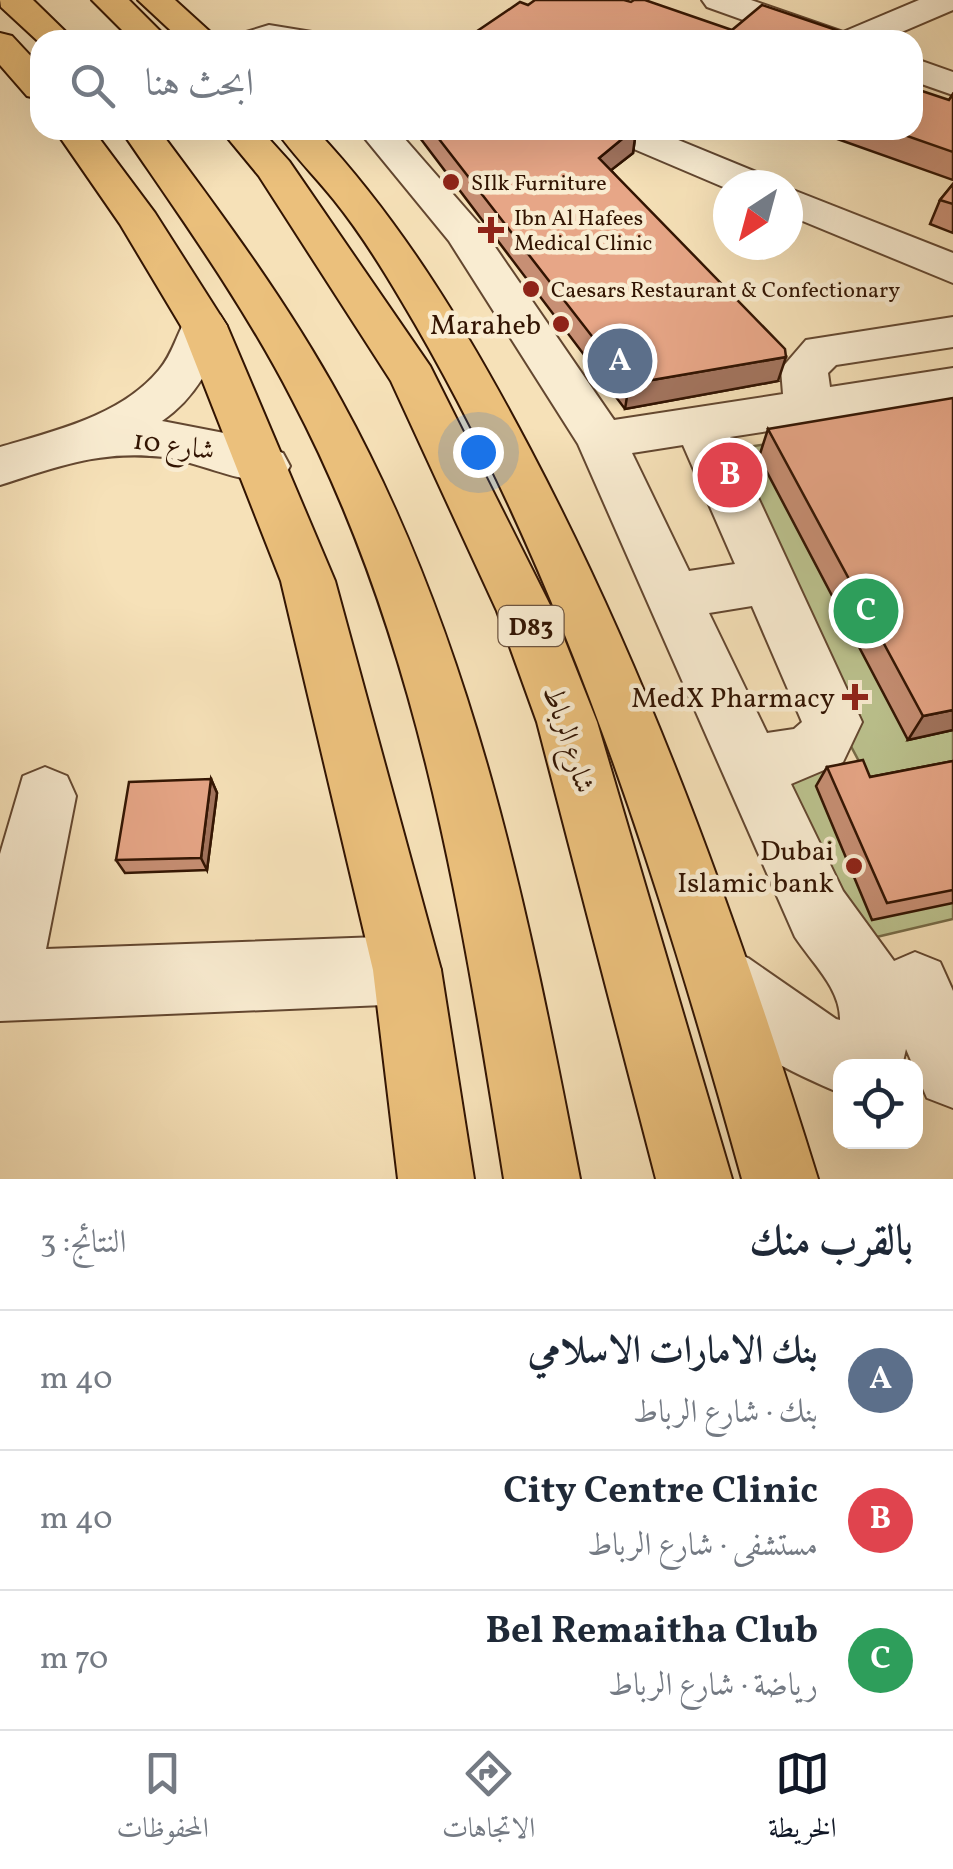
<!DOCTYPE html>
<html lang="ar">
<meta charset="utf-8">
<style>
:root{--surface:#fff;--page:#f6f6f7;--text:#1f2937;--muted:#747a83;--line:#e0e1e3;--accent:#111827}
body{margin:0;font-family:Vollkorn,Amiri,serif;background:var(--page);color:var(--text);direction:rtl}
.controls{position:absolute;right:30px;bottom:30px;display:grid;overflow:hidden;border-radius:20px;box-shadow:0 10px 40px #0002}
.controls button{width:90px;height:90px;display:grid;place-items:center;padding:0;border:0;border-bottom:2px solid var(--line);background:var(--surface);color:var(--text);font:50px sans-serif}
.compass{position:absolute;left:713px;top:170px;width:90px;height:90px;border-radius:50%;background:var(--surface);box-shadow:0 10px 40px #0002;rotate:216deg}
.you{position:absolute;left:478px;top:452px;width:35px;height:35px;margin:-25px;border:8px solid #fff;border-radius:50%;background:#1a73e8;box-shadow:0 0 0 15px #1a73e833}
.badge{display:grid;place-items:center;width:65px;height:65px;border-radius:50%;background:var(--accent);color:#fff;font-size:32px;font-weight:700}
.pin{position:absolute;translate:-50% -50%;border:5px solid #fff;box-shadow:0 2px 10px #0006}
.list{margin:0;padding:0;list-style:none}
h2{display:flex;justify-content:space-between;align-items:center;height:130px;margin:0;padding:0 40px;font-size:42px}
h2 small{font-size:32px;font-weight:400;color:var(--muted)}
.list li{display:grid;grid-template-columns:65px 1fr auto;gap:30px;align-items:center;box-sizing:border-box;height:140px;padding:0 40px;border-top:2px solid var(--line)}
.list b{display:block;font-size:38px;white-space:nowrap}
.list p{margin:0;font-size:32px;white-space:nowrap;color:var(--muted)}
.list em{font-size:32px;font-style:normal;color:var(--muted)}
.icon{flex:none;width:55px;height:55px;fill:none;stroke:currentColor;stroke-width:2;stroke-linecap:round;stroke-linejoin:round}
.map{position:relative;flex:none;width:953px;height:1179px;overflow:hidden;direction:ltr}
.search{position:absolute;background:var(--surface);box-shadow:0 10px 40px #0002;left:30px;right:30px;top:30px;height:110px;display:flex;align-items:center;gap:25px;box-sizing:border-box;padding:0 35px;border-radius:30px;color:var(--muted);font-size:38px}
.sheet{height:550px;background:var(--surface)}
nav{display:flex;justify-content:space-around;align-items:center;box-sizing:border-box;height:140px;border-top:2px solid var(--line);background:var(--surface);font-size:28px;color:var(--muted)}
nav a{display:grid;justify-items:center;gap:5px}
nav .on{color:var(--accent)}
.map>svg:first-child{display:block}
.green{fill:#bcc38f;stroke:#776c48;stroke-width:2.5}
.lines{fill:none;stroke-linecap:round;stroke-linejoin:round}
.minor-casing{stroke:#634730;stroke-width:4}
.highway-casing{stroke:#321402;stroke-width:4}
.minor{fill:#f9ecd1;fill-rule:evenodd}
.highway{fill:#ebc07c;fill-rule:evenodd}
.wall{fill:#c78f74;stroke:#321402;stroke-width:2.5}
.shaded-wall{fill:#a2745e;stroke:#321402;stroke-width:2.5}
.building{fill:#e7a687;stroke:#321402;stroke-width:2.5}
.poi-dot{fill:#8f2418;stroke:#f9ecd1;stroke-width:4}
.labels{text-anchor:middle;stroke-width:9;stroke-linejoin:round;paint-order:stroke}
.far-poi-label{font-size:22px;fill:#321402;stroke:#f9ecd1;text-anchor:start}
.shield{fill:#f9ecd1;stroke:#6e5540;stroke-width:2.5}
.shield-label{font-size:25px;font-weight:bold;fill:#321402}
.poi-label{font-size:28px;fill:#321402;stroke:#f9ecd1;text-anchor:end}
.street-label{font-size:28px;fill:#321402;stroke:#f9ecd1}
</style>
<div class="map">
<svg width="953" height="1179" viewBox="0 0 953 1179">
<rect width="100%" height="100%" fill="#f6e1b8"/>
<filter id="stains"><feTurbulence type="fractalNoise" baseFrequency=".002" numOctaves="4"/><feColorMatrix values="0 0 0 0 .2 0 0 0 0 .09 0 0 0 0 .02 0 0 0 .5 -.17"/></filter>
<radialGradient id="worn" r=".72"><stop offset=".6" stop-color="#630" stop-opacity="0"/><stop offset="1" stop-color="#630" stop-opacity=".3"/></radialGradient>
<path class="green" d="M 953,415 L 953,919 L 851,943 L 779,776 L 862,767 L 696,455 Z"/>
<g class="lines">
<g class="minor-casing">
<g id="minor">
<path d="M 702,0 L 751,0 L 843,32 L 919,0 L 953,0 L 953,10 L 883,40 L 799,40 L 707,7 Z"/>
<path d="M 269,25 L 318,33 L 323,40 L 238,40 L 243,33 Z"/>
<path d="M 913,58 L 953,72 L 953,95 L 913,81 Z"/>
<path d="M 358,130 L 397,130 L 480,225 L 614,420 L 783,394 L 781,369 L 806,340 L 953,317 L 953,347 L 836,365 L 828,373 L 830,387 L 953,368 L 953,402 L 730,437 L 862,722 L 843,762 L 791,784 L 843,891 L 894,961 L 915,952 L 940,962 L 953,991 L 953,1108 L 927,1098 L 906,1049 L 902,1066 L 840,1066 L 840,1093 C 790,1072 710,1035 688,983 L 698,958 L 723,948 L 748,958 L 836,1019 L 840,1020 C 841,989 812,963 795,937 L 578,444 L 449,241 ZM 683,445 L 735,564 L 689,571 L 632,453 ZM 752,606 L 802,722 L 794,729 L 767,733 L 709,613 Z"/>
<path d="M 602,130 L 654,130 L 766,176 L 772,185 L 728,185 L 728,189 L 608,138 Z"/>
<path d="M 788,188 L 953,253 L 953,283 L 788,215 Z"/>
<path d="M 204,311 L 220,315 L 227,326 C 213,363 196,398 162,421 L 224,433 L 283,453 L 290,466 L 283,479 C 250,489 201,462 164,457 C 99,450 61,466 0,485 L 0,447 C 54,431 121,416 159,370 C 173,354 177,333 188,315 Z"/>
<path d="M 45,767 L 67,776 L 76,796 L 46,949 L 407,936 L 431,946 L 441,970 L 431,994 L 407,1004 L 0,1021 L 0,854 L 23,776 Z"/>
</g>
</g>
<g class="highway-casing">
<g id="highway">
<path d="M 0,0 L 33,0 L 74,40 L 40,43 L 1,7 Z"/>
<path d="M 92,0 L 129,0 L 169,40 L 132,40 Z"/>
<path d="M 138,0 L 175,0 L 219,40 L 181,40 Z"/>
<path d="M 0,33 L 12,36 L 40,66 L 40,99 L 27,96 L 0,65 Z"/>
<path d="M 55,130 L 93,130 L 155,213 L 227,326 L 335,581 L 441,970 L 474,1179 L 398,1179 L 373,970 L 281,581 L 181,326 L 120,224 Z"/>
<path d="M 121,130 L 159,130 C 224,217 289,305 341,400 C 475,643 528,910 580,1179 L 504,1179 C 461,911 420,642 292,399 C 243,304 181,218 121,130 Z"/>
<path d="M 221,130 L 261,130 L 289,161 L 430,366 L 553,611 L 597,722 L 732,1179 L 656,1179 L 537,722 L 497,611 L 391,381 L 259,176 Z"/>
<path d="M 276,130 L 316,130 C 404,224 470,335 530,449 C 653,682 740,928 818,1179 L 742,1179 C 658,877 563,571 401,300 C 381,266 359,231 334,200 C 315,176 293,155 276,130 Z"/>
</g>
</g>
<use href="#minor" class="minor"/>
<use href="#highway" class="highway"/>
</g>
<g class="wall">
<path d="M 953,94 L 953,180 L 812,130 L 913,130 L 949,100 Z"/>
<path d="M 414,130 L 636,130 L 633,153 L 611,170 L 778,381 L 625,409 Z"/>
<path d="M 953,184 L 953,233 L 930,224 L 940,200 Z"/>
<path d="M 768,429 L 953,730 L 908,740 L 759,457 Z"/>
<path d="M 953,761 L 953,903 L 872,920 L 816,786 L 827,767 L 870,777 Z"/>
<path d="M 211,779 L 217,793 L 207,870 L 125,873 L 116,860 Z"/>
</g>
<g class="shaded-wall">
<path d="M 633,130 L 636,130 L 633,153 L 596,182 L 599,158 Z"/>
<path d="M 786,357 L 778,381 L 625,409 L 629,384 Z"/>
<path d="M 953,710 L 953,730 L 908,740 L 923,716 Z"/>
<path d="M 211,779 L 217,793 L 207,870 L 201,858 Z"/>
</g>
<g class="building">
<path d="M 535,0 L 624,0 L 631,2 L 634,0 L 645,0 L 732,30 L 762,5 L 857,37 L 853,40 L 464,40 L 520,2 L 528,5 Z"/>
<path d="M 913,88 L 949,100 L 953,94 L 953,152 L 890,130 L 913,130 Z"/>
<path d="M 432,130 L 633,130 L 599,158 L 785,349 L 786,357 L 629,384 Z"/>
<path d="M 953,184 L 953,204 L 940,200 Z"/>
<path d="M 953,398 L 953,710 L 923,716 L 768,429 Z"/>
<path d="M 863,760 L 870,777 L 953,761 L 953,890 L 887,903 L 827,767 Z"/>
<path d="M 211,779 L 201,858 L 116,860 L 129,782 Z"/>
</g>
<g class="poi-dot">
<circle cx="451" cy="182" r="10"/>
<path d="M486 215h10v10h10v10h-10v10h-10v-10h-10v-10h10z"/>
<circle cx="531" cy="289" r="10"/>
<circle cx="561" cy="324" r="10"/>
<path d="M850 682h10v10h10v10h-10v10h-10v-10h-10v-10h10z"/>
<circle cx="854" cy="866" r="10"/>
</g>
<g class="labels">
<g class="far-poi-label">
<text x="471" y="190">SIlk Furniture</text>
<text x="514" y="225">Ibn Al Hafees<tspan x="514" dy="25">Medical Clinic</tspan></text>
<text x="551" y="297">Caesars Restaurant &amp; Confectionary</text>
</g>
<rect class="shield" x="498.5" y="606" width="65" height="40" rx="8"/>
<g class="shield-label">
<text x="531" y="635">D83</text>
</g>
<g class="poi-label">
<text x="541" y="334">Maraheb</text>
<text x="835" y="707">MedX Pharmacy</text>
<text x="834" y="860">Dubai<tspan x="834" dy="32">Islamic bank</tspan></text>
</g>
<g class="street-label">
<text transform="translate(174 444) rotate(8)" y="10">شارع 10</text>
<text transform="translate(570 739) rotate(72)" y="10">شارع الرباط</text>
</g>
</g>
<rect width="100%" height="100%" filter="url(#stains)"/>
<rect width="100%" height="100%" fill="url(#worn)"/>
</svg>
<div class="controls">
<button><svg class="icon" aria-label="locate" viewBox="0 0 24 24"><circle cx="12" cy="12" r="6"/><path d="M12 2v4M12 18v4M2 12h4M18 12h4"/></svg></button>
</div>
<svg class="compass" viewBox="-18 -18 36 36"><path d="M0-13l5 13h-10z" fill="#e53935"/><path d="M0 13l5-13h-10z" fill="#747a83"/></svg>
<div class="you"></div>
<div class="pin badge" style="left:620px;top:361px;background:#5c6f8a">A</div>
<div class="pin badge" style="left:730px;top:475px;background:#e0444e">B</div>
<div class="pin badge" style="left:866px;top:611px;background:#2e9e5b">C</div>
<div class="search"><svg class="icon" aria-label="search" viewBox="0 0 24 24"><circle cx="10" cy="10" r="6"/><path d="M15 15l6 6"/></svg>ابحث هنا</div>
</div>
<section class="sheet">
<h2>بالقرب منك<small>النتائج: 3</small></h2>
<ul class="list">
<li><span class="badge" style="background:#5c6f8a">A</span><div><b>بنك الامارات الاسلامي</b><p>بنك · شارع الرباط</p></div><em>40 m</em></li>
<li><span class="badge" style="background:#e0444e">B</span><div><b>City Centre Clinic</b><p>مستشفى · شارع الرباط</p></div><em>40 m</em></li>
<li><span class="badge" style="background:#2e9e5b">C</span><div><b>Bel Remaitha Club</b><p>رياضة · شارع الرباط</p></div><em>70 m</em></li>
</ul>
</section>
<nav>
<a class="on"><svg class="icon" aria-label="map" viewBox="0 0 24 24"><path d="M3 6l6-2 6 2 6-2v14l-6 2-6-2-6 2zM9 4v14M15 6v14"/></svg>الخريطة</a>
<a><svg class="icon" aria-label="directions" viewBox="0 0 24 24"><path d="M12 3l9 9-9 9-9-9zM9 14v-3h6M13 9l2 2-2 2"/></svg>الاتجاهات</a>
<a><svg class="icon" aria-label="saved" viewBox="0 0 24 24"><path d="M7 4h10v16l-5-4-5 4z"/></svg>المحفوظات</a>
</nav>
